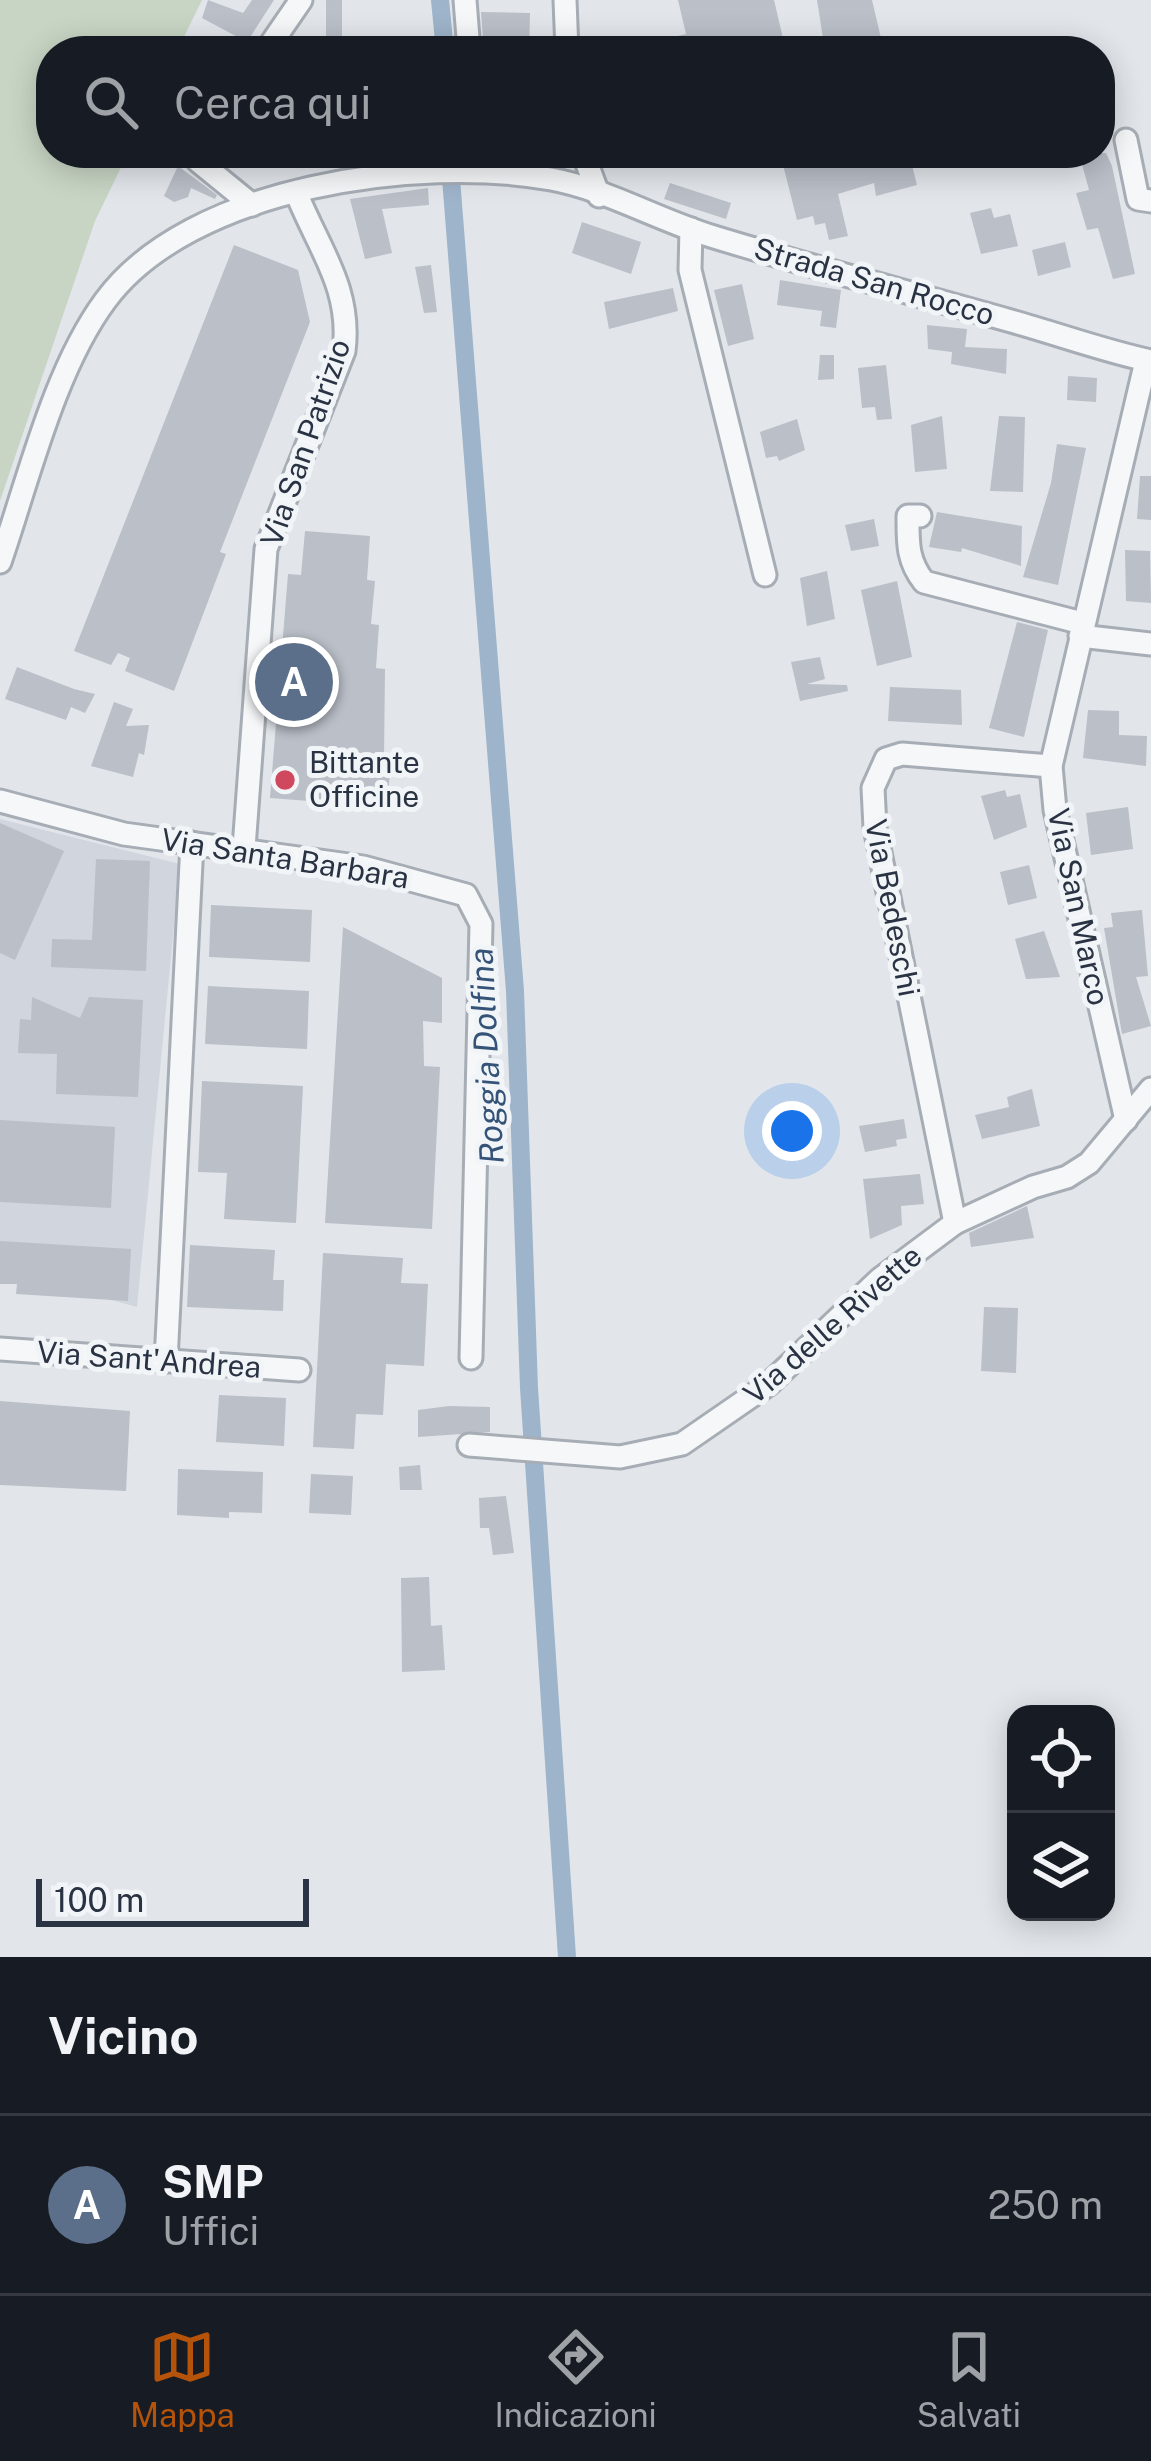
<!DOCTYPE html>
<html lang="it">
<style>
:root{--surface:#171b24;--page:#242831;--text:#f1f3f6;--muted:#9ea1a6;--line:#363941;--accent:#b45309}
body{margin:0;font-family:"Public Sans",sans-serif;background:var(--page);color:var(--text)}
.controls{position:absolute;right:36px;bottom:36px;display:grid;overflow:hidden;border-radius:24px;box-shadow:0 6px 30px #0003}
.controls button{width:108px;height:108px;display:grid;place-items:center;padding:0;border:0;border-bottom:3px solid var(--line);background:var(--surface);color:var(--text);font:60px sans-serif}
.scale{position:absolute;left:36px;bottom:30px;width:273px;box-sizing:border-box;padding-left:12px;border:6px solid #2a3343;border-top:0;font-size:33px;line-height:42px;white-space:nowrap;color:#2a3343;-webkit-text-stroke:9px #f2f5f8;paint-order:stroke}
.you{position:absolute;left:792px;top:1131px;width:42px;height:42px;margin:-30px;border:9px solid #fff;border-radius:50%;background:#1a73e8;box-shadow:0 0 0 18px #1a73e833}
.badge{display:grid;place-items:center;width:78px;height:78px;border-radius:50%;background:var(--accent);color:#fff;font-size:39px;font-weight:700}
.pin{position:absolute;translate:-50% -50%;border:6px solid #fff;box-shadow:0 3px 12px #0006}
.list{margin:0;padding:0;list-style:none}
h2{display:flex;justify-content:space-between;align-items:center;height:156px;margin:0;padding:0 48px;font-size:51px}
h2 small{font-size:39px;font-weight:400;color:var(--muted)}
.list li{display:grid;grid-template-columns:78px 1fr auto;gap:36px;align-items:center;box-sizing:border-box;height:180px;padding:0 48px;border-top:3px solid var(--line)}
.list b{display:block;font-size:45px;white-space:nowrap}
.list p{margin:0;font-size:39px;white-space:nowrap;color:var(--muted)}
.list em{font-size:39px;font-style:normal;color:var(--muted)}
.icon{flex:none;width:66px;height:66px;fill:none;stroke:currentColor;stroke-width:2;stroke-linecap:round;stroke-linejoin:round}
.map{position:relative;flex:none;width:1151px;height:1957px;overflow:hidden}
.search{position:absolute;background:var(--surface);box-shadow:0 6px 30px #0003;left:36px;right:36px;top:36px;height:132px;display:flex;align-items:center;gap:30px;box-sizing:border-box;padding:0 42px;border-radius:48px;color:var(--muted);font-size:45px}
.sheet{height:336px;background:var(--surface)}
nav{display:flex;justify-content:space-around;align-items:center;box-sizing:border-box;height:168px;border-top:3px solid var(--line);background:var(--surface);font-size:33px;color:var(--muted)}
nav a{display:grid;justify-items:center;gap:6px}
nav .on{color:var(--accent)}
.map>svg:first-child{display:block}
.built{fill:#d1d5dd}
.green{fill:#c8d5c4}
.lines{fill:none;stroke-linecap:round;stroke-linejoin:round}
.canal{stroke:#9eb4ca;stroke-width:18}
.building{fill:#babfc8}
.minor-casing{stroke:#a7adb5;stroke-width:27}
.minor{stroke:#f5f7f9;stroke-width:21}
.poi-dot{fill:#cf485e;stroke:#f2f5f8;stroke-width:4.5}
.labels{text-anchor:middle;stroke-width:10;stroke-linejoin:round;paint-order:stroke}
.street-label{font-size:30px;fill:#2a3343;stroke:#f2f5f8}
.poi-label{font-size:30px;fill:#2a3343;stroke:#f2f5f8;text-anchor:start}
.water-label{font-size:33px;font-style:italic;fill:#345377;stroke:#f2f5f8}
</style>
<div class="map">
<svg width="1151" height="1957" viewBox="0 0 1151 1957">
<rect width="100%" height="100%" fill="#e2e6eb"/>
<path class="built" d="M 0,819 L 180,864 L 137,1307 L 0,1270 Z"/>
<path class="green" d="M 0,0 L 202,0 L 177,51 L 51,51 L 51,153 L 128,153 L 95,221 L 0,501 Z"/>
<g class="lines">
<g class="canal">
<path d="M 440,0 L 445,51"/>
<path d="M 449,153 L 515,991 L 529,1388 L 567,1957"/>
</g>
</g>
<g class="building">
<path d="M 208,0 L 243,13 L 252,0 L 274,0 L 247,42 L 202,18 Z"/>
<rect x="326" y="0" width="16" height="51"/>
<path d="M 678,0 L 774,0 L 786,51 L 672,51 L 669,38 L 686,34 Z"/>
<path d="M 817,0 L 872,0 L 884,51 L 825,51 Z"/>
<path d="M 481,12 L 530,13 L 529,51 L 484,51 Z"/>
<path d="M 780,153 L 909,153 L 917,185 L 876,196 L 874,183 L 838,194 L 848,236 L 829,240 L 825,223 L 815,225 L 813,216 L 797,220 Z"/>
<path d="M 1079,153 L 1106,153 L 1112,166 L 1135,274 L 1113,279 L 1098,228 L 1087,230 L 1076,193 L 1089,190 Z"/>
<path d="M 178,166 L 217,195 L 215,199 L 191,188 L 188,197 L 174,202 L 164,196 Z"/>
<path d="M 670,183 L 731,203 L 726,219 L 664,199 Z"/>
<path d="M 428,188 L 429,205 L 382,209 L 392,253 L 365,259 L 350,199 Z"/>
<path d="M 991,208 L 994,218 L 1010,214 L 1018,246 L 981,254 L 970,213 Z"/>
<path d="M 582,222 L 641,242 L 631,274 L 572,253 Z"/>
<path d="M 1065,242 L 1071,267 L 1038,276 L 1032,250 Z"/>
<path d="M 234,245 L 298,270 L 310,322 L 220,552 L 226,554 L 174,691 L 125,671 L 130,658 L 118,653 L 111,665 L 74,651 Z"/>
<path d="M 431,265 L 437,312 L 424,313 L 415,267 Z"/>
<path d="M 780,280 L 841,290 L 836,328 L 820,326 L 822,311 L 777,305 Z"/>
<path d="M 742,284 L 754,339 L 728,346 L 714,290 Z"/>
<path d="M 673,288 L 678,311 L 609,329 L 604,302 Z"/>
<path d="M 927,325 L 967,329 L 965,347 L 1007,349 L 1006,374 L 951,364 L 952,352 L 928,349 Z"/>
<path d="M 820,355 L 834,355 L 834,379 L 818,380 Z"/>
<path d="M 886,365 L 892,419 L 877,420 L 875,407 L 862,408 L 858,368 Z"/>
<path d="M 1068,376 L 1097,378 L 1096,402 L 1067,400 Z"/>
<path d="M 942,416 L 947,469 L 915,472 L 911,425 Z"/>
<path d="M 999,416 L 1025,417 L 1023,492 L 990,491 Z"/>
<path d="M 797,419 L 805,450 L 779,461 L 777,456 L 766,458 L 760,432 Z"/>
<path d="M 1057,444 L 1086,448 L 1058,585 L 1023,577 L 1051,483 Z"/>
<path d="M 1140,476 L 1151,476 L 1151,520 L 1137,519 Z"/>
<path d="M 937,512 L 1022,526 L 1021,566 L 962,548 L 961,552 L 929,547 Z"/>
<path d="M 874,519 L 879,546 L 851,551 L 845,525 Z"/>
<path d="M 305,531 L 370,536 L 367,580 L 375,581 L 371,624 L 379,625 L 376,668 L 385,669 L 384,759 L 391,760 L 387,807 L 270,798 L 288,574 L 301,575 Z"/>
<path d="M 1125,550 L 1150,551 L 1151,603 L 1126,601 Z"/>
<path d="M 827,571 L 835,619 L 807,626 L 800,578 Z"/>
<path d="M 897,581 L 912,657 L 877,666 L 861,590 Z"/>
<path d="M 1017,622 L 1048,630 L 1024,737 L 989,728 Z"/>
<path d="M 820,657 L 825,679 L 807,684 L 847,685 L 848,691 L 800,701 L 791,662 Z"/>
<path d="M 17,667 L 74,689 L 95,694 L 85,713 L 71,707 L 66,720 L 5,699 Z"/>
<path d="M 890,687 L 961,690 L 962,725 L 888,721 Z"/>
<path d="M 114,702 L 133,709 L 126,726 L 149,725 L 144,755 L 139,753 L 133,777 L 91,766 Z"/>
<path d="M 1088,710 L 1119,711 L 1119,735 L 1147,736 L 1146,766 L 1083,758 Z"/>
<path d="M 1005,790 L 1007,797 L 1020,794 L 1027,827 L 994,840 L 981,796 Z"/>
<path d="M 1128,807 L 1133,849 L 1091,855 L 1086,813 Z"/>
<path d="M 0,823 L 64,851 L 15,960 L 0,953 Z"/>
<path d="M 96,859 L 150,861 L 146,971 L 51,967 L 52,939 L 92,940 Z"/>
<path d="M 1029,865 L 1037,898 L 1008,905 L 1000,872 Z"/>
<path d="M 211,905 L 312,910 L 310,962 L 209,957 Z"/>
<path d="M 1142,910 L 1148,976 L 1136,977 L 1151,1026 L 1122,1034 L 1104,928 L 1113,927 L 1111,913 Z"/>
<path d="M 343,927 L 442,978 L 442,1023 L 423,1021 L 424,1066 L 440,1067 L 432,1229 L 325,1223 Z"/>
<path d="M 1044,931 L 1060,977 L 1026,979 L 1015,939 Z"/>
<path d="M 208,986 L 309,991 L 307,1049 L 205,1044 Z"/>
<path d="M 32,997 L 80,1018 L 89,997 L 143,1000 L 138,1097 L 56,1094 L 57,1054 L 18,1053 L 20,1019 L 31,1020 Z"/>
<path d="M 202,1081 L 303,1086 L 296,1223 L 224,1219 L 227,1173 L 198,1172 Z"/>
<path d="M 1032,1089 L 1040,1126 L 982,1139 L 975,1115 L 1009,1107 L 1007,1097 Z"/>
<path d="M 904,1119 L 907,1138 L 896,1140 L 897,1146 L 865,1152 L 859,1126 Z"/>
<path d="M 0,1120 L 115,1127 L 111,1208 L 0,1202 Z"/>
<path d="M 920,1174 L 924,1204 L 901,1206 L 902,1225 L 870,1239 L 863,1179 Z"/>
<path d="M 1027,1206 L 1034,1238 L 971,1247 L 969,1233 Z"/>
<path d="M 0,1241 L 131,1249 L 128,1301 L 16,1294 L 17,1284 L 0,1284 Z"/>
<path d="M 190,1245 L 275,1250 L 273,1280 L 284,1280 L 283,1311 L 187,1307 Z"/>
<path d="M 323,1253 L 403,1258 L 401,1283 L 428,1284 L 424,1366 L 386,1364 L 383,1415 L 356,1414 L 354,1449 L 313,1447 Z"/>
<path d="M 984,1307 L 1018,1308 L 1016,1373 L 981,1371 Z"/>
<path d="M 219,1395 L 286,1398 L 284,1446 L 216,1442 Z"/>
<path d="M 0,1401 L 130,1411 L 126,1491 L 0,1485 Z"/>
<path d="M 449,1406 L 490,1407 L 490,1432 L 418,1437 L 418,1410 Z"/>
<path d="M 420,1465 L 422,1490 L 400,1490 L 399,1467 Z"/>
<path d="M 178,1469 L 263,1472 L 262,1513 L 229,1512 L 229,1518 L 177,1515 Z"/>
<path d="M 311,1474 L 353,1476 L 351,1515 L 309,1513 Z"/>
<path d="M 506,1496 L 514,1553 L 493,1555 L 489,1528 L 480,1528 L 479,1498 Z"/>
<path d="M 429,1577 L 431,1626 L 442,1625 L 445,1670 L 402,1672 L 401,1578 Z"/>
</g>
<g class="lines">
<g class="minor-casing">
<g id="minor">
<path d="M 465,0 L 469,51"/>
<path d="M 565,0 L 567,51"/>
<path d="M 266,51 L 301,0"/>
<path d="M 1126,140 L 1138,199 L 1151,201"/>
<path d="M 198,153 L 198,161 L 252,205"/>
<path d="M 583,153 L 599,196"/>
<path d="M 691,229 L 690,270 L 765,575"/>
<path d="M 920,516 L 908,516 C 908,543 907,560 924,582 L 1082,623"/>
<path d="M 0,562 C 28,481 54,370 105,301 C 189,186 420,155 551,179 C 606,189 660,221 714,237 C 812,267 912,293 1011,321 C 1058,334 1104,351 1151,361"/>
<path d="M 1080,636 L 1151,644"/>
<path d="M 0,801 L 124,834 L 363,867 L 466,895 L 481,924 L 471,1358"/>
<path d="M 244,848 L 266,549 L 344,351 C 352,288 318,248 296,192"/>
<path d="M 1126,1120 L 1055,810 L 1051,766 L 1146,361"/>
<path d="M 955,1223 L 875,828 L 873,788 L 886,759 L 902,754 L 1051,766"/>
<path d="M 0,1349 L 299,1370"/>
<path d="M 166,1361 L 192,843"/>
<path d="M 469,1445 L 620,1457 L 682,1444 L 769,1384 L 880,1279 L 955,1223 L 1033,1187 L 1067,1177 L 1089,1163 L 1151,1089"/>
</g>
</g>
<use href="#minor" class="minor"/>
</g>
<circle class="poi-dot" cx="285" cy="780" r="12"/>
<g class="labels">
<g class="street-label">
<text transform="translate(874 282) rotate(16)" y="10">Strada San Rocco</text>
<text transform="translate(306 443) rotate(-71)" y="10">Via San Patrizio</text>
<text transform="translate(285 859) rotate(9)" y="10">Via Santa Barbara</text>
<text transform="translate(1078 907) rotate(78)" y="10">Via San Marco</text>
<text transform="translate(892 908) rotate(79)" y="10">Via Bedeschi</text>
<text transform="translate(833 1325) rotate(-41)" y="10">Via delle Rivette</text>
<text transform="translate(149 1360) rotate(4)" y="10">Via Sant'Andrea</text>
</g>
<g class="poi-label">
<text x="309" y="773">Bittante<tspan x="309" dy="34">Officine</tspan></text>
</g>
<g class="water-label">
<text transform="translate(486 1056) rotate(-93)" y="12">Roggia Dolfina</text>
</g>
</g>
</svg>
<div class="controls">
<button><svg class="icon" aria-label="locate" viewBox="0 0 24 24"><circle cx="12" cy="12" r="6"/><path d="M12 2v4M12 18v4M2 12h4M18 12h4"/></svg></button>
<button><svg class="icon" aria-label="layers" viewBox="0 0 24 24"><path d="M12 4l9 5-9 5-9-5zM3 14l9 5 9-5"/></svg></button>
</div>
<div class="scale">100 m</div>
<div class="you"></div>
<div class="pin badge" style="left:294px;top:682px;background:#5c6f8a">A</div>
<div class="search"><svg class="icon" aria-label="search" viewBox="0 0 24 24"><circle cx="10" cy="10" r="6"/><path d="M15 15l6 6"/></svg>Cerca qui</div>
</div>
<section class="sheet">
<h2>Vicino<small></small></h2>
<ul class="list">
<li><span class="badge" style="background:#5c6f8a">A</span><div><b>SMP</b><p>Uffici</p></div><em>250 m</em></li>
</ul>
</section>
<nav>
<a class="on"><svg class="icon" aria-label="map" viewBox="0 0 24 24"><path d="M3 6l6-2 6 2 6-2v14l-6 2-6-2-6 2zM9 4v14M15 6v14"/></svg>Mappa</a>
<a><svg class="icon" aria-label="directions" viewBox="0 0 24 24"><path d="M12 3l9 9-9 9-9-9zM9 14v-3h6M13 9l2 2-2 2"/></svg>Indicazioni</a>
<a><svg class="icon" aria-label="saved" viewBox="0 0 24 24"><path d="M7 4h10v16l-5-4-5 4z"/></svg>Salvati</a>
</nav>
